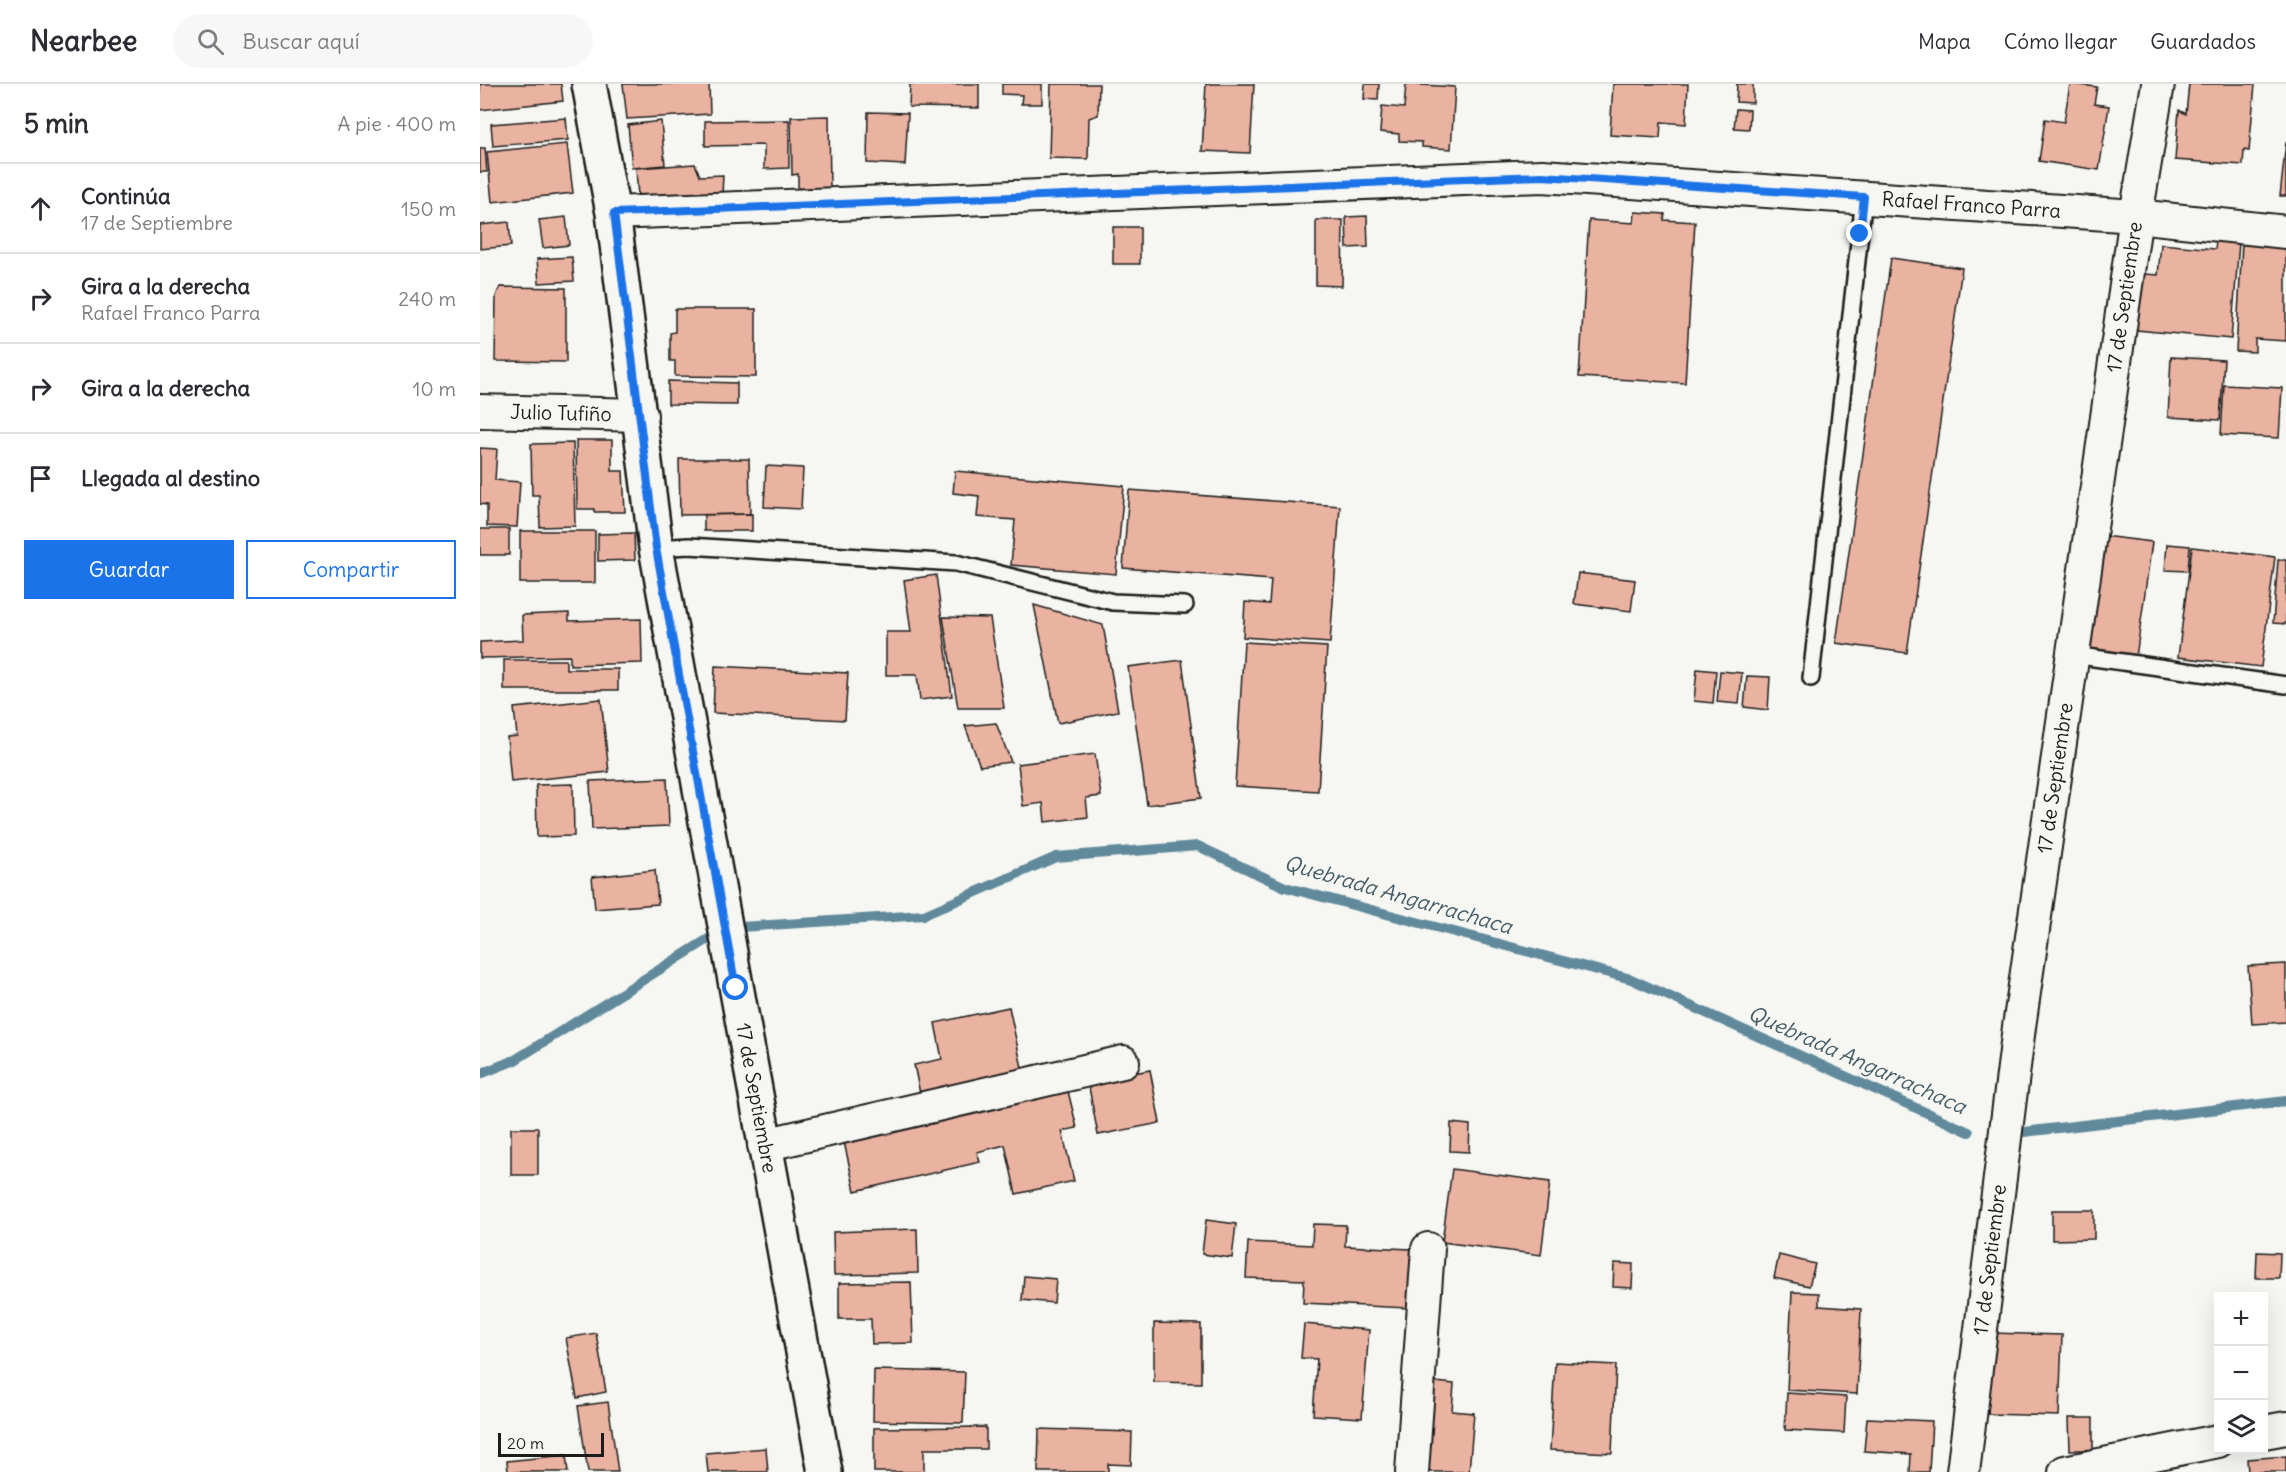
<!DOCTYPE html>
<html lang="es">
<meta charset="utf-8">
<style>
:root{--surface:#fff;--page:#f7f7f7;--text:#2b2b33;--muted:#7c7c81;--line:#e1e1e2;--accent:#1a73e8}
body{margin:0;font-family:Delius,sans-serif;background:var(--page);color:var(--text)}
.controls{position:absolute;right:18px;bottom:18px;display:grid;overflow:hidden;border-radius:0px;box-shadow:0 6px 24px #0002}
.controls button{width:54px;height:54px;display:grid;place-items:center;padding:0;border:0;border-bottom:2px solid var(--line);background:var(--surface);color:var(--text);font:30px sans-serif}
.scale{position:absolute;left:18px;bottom:15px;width:106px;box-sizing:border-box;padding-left:6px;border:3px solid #1c1c1c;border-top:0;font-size:16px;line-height:21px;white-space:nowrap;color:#1c1c1c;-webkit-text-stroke:4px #f6f6f2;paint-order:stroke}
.stop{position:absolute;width:18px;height:18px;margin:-14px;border:4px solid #1a73e8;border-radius:50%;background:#fff}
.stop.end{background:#1a73e8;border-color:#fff;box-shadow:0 2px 6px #0008}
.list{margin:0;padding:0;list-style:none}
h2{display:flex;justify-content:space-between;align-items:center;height:78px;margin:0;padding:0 24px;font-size:26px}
h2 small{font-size:20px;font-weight:400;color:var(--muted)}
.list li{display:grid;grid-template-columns:39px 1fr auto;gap:18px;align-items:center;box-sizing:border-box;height:90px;padding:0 24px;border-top:2px solid var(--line)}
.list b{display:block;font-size:22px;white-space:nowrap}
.list p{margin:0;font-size:20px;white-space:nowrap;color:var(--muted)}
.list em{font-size:20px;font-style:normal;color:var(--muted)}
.actions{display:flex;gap:12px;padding:18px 24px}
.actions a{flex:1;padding:14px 0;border:2px solid var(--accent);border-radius:0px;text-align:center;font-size:21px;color:var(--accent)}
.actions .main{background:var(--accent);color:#fff}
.icon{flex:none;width:33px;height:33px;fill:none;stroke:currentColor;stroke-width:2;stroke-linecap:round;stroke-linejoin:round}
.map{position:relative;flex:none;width:1806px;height:1388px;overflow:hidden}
header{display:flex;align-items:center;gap:36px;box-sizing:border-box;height:84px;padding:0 30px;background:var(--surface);border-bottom:2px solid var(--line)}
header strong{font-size:28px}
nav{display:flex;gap:33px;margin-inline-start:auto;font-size:21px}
.search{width:420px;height:54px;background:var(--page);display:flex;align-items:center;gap:15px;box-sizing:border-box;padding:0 21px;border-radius:33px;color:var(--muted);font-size:22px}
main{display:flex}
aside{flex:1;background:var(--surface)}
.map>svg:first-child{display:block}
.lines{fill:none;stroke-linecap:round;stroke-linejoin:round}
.stream{stroke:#608a9b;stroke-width:10}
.building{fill:#eab2a0;stroke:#1c1c1c;stroke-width:1.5}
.lane-casing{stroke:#1c1c1c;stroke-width:20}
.street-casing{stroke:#1c1c1c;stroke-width:36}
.secondary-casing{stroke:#1c1c1c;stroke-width:38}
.lane{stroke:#f6f6f2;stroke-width:15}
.street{stroke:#f6f6f2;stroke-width:32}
.secondary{stroke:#f6f6f2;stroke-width:33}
.route{stroke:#1a73e8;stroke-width:8}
.labels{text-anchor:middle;stroke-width:4.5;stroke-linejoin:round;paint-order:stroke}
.street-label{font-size:20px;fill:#1c1c1c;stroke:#f6f6f2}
.water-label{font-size:21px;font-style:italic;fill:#445c66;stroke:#f6f6f2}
</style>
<header>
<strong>Nearbee</strong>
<div class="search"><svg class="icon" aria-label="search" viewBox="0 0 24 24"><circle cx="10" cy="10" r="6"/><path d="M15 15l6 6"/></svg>Buscar aquí</div>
<nav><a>Mapa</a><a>Cómo llegar</a><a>Guardados</a></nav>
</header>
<main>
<aside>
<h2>5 min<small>A pie · 400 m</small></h2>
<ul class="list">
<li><svg class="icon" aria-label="ahead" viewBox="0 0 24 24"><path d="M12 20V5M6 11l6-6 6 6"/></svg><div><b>Continúa</b><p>17 de Septiembre</p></div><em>150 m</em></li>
<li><svg class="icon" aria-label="right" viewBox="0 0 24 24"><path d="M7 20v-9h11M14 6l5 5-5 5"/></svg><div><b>Gira a la derecha</b><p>Rafael Franco Parra</p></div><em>240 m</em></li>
<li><svg class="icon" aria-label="right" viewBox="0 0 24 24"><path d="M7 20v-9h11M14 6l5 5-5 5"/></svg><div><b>Gira a la derecha</b></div><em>10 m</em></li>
<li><svg class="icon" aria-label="arrive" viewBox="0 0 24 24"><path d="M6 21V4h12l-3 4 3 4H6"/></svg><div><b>Llegada al destino</b></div></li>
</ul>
<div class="actions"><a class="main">Guardar</a><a>Compartir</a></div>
</aside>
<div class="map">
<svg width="1806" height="1388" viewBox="0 0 1806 1388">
<rect width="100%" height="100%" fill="#f6f6f2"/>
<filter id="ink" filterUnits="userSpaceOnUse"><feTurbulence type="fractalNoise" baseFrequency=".0167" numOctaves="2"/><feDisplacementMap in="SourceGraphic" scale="12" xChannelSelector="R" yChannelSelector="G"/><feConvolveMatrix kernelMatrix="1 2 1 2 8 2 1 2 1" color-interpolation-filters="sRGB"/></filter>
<g filter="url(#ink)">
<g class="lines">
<g class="stream">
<path d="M 0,990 L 35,976 L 246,844 L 444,831 L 576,773 L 718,762 L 805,803 L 1151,895 L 1489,1048"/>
<path d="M 1544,1048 L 1806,1017"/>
</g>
</g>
<g class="building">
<path d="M 0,0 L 81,0 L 83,17 L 0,26 Z"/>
<path d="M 143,0 L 229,0 L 230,30 L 147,35 Z"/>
<path d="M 430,0 L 499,0 L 499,24 L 429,23 Z"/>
<path d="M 522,0 L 562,0 L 562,20 L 541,20 L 542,11 L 522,10 Z"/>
<path d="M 571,0 L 619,0 L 618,31 L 609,34 L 608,75 L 569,74 Z"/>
<path d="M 726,0 L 774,0 L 770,69 L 722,67 Z"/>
<path d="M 885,0 L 899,0 L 898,16 L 884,15 Z"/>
<path d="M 926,0 L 975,3 L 971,65 L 942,63 L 942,58 L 919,57 L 919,50 L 900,48 L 902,22 L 924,24 Z"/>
<path d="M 1133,0 L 1208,0 L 1206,40 L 1181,38 L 1180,54 L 1130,51 Z"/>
<path d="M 1257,0 L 1273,0 L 1273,19 L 1256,18 Z"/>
<path d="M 1590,0 L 1617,3 L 1614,20 L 1629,22 L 1619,86 L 1559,77 L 1565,35 L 1584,38 Z"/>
<path d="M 1709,0 L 1775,0 L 1769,67 L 1764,66 L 1763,81 L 1695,76 L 1699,26 L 1706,30 Z"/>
<path d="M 1256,25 L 1270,26 L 1269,45 L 1254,44 Z"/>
<path d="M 388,28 L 428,29 L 425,81 L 387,79 Z"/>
<path d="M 349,32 L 350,105 L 318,105 L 318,90 L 312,91 L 311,33 Z"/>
<path d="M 86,34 L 88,56 L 13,62 L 11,40 Z"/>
<path d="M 309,36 L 309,84 L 284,85 L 284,61 L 225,62 L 225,37 Z"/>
<path d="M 181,37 L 185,81 L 152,84 L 148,41 Z"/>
<path d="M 1806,58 L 1806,112 L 1800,112 Z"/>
<path d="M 87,60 L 93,109 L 12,118 L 7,68 Z"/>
<path d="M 0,64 L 5,64 L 7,88 L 0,88 Z"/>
<path d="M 215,80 L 220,92 L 243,91 L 242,110 L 158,113 L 156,84 Z"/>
<path d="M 1155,128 L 1185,130 L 1184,136 L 1215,138 L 1205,299 L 1099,293 L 1109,136 L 1154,139 Z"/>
<path d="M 887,132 L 888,163 L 867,164 L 866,133 Z"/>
<path d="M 86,133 L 89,161 L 63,164 L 59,136 Z"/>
<path d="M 836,136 L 863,136 L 862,202 L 836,201 Z"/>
<path d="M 29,138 L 31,162 L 0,165 L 0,141 Z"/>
<rect x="633" y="143" width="27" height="37"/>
<path d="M 1736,157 L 1759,159 L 1751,255 L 1646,245 L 1651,189 L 1678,191 L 1681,160 L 1735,165 Z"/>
<path d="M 1762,159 L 1806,162 L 1806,257 L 1775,255 L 1775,268 L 1756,267 Z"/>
<path d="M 92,173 L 94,197 L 59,199 L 57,175 Z"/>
<path d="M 1411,174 L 1482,184 L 1427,569 L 1356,559 Z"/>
<path d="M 20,203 L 86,204 L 86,278 L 15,277 L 16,212 Z"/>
<path d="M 195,225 L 276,225 L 276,293 L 195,292 L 195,277 L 190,277 L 190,249 L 195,248 Z"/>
<path d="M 1691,273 L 1744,276 L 1740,336 L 1688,333 Z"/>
<path d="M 188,297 L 257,299 L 257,321 L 188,320 Z"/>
<path d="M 1744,301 L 1802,304 L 1799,354 L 1741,351 Z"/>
<path d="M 96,356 L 132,356 L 132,387 L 143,387 L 145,428 L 114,428 L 114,425 L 97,425 Z"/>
<path d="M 93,359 L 95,442 L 60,443 L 59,411 L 52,411 L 51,360 Z"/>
<path d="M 0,364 L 17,365 L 15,396 L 40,398 L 37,443 L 7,442 L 7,421 L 0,420 Z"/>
<path d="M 199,375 L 269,375 L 270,430 L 200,431 Z"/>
<path d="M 286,382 L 323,384 L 321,425 L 284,423 Z"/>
<path d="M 475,387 L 644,402 L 636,490 L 531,481 L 535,436 L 497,433 L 499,412 L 473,409 Z"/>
<path d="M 649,406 L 860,422 L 850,559 L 763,553 L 765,518 L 789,520 L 791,496 L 643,484 Z"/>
<path d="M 272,430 L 272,447 L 224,447 L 224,431 Z"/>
<rect x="0" y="445" width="29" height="26"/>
<rect x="40" y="447" width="75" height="52"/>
<path d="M 154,449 L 155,476 L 118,477 L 118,450 Z"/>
<path d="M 1623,452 L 1672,458 L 1656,573 L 1607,566 Z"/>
<path d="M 1687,460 L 1710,462 L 1708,487 L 1685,486 Z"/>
<path d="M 1712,463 L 1795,473 L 1781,583 L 1698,573 Z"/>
<path d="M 1798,476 L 1806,476 L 1806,540 L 1793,539 Z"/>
<path d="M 1098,489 L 1155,496 L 1151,527 L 1094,520 Z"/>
<path d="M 456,491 L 472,612 L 440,616 L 437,591 L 406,591 L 406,548 L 431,548 L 424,496 Z"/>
<path d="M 554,521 L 623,541 L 638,627 L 578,639 Z"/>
<path d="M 89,529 L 89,537 L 161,535 L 162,579 L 90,581 L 90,572 L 0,574 L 0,558 L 43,556 L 42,531 Z"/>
<path d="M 463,533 L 510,534 L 524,624 L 478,624 Z"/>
<path d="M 764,558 L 847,563 L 838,707 L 755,702 Z"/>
<path d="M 24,576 L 86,576 L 86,585 L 138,585 L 138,606 L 24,606 Z"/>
<path d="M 702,576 L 721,714 L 667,721 L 648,583 Z"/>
<path d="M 235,582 L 368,589 L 365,636 L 233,629 Z"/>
<path d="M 1217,585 L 1236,587 L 1233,619 L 1214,617 Z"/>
<path d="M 1240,587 L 1262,589 L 1259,620 L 1237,618 Z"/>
<path d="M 1267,592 L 1290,593 L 1288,626 L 1264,623 Z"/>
<path d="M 121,615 L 129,688 L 31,698 L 27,653 L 37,652 L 34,624 Z"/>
<path d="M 516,639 L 531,678 L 500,682 L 485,642 Z"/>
<path d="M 615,670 L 621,712 L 606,714 L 608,733 L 565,738 L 563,719 L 543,722 L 538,680 Z"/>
<path d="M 187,694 L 189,742 L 112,745 L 110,697 Z"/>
<path d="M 93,700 L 94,752 L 57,753 L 56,701 Z"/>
<path d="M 175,786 L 178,820 L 115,825 L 112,793 Z"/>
<path d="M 1806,880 L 1806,938 L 1772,940 L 1768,882 Z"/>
<path d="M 529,923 L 544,993 L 441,1014 L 434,981 L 462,975 L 455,939 Z"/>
<path d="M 670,986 L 680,1039 L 618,1051 L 608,998 Z"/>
<path d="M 585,995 L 597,1044 L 582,1047 L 594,1097 L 536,1110 L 525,1061 L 497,1068 L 500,1078 L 375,1107 L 362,1049 Z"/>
<path d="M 971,1039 L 990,1041 L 989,1068 L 970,1067 Z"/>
<rect x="31" y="1044" width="27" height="47"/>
<path d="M 972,1085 L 1070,1098 L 1061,1171 L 962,1158 Z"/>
<path d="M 1572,1126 L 1614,1126 L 1614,1155 L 1572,1156 Z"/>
<path d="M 726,1136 L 756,1140 L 752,1174 L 722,1170 Z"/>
<path d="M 833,1140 L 866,1141 L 865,1162 L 931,1165 L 928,1224 L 823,1219 L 824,1196 L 766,1194 L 768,1158 L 832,1161 Z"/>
<path d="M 437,1145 L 438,1189 L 354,1191 L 353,1148 Z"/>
<path d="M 1777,1168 L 1800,1169 L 1799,1194 L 1776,1194 Z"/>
<path d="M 1299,1171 L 1335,1180 L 1329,1202 L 1294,1194 Z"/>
<path d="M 1134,1179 L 1153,1180 L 1152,1204 L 1133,1203 Z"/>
<path d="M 544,1192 L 576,1195 L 574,1219 L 542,1216 Z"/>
<path d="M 431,1198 L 433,1259 L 392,1260 L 391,1235 L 359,1235 L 359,1199 Z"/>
<path d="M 1312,1208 L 1339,1209 L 1339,1222 L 1381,1225 L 1377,1310 L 1307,1306 Z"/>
<path d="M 674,1239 L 721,1240 L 721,1299 L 674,1298 Z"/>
<path d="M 824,1240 L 889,1246 L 882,1334 L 833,1331 L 837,1275 L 821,1274 Z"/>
<path d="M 116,1249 L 126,1308 L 97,1314 L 86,1254 Z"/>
<path d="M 1512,1249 L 1582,1251 L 1579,1332 L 1508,1330 Z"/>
<path d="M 1075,1278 L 1136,1281 L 1132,1369 L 1070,1366 Z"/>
<path d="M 394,1286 L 485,1288 L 483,1339 L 393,1337 Z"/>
<path d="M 946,1297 L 974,1300 L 972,1327 L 994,1329 L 989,1388 L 939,1388 Z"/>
<path d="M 1307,1309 L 1366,1313 L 1364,1349 L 1305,1346 Z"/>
<path d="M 128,1318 L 138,1388 L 108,1388 L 98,1322 Z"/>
<path d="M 1387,1334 L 1452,1337 L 1449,1388 L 1430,1388 L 1431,1370 L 1384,1367 Z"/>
<path d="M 1589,1334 L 1613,1334 L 1613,1366 L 1590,1366 Z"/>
<path d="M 506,1343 L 506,1365 L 444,1365 L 444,1388 L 394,1388 L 394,1344 Z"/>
<path d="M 559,1345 L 652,1348 L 651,1381 L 628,1380 L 628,1388 L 558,1388 Z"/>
<path d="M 286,1364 L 288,1388 L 228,1388 L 226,1369 Z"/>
<path d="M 86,1371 L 88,1388 L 28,1388 L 27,1377 Z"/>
<path d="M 1806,1372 L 1806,1388 L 1768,1388 L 1767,1375 Z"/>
</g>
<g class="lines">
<g class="lane-casing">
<g id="lane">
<path d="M 176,464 L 209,462 L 476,479 L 633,518 L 705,521"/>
<path d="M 1593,571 L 1806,601"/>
<path d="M 1331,594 L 1384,113"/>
</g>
</g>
<g class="street-casing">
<g id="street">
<path id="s1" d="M 133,129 L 1062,92 L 1656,132 L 1806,148"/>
<path id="s2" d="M 0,327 L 161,331"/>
<path d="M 284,1061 L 643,978"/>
<path d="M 1784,1348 L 1806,1344"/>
<path d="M 932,1388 L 948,1165"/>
<path id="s3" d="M 1483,1388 L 1539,943 L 1656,132 L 1678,0"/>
<path d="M 1585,1388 L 1738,1357"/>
</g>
</g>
<g class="secondary-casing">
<g id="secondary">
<path id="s4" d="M 109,0 L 133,129 L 176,464 L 345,1388"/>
</g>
</g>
<use href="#lane" class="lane"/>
<use href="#street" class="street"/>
<use href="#secondary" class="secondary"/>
</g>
</g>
<g class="lines" filter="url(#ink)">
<path class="route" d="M 256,904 L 176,464 L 134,129 L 1062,92 L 1384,113 L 1380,150"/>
</g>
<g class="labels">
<g class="street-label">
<text dy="7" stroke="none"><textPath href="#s1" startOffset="1360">Rafael Franco Parra</textPath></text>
<text dy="7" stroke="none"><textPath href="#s3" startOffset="1186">17 de Septiembre</textPath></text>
<text dy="7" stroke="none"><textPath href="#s2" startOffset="81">Julio Tufiño</textPath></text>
<text dy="7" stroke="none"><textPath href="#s3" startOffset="700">17 de Septiembre</textPath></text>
<text dy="7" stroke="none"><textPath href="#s4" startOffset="1028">17 de Septiembre</textPath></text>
<text dy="7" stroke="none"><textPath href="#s3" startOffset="214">17 de Septiembre</textPath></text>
</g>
<g class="water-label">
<text transform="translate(918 811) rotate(16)" y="7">Quebrada Angarrachaca</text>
<text transform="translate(1377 976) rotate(24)" y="7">Quebrada Angarrachaca</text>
</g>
</g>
</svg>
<div class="controls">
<button>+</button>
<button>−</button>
<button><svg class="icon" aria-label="layers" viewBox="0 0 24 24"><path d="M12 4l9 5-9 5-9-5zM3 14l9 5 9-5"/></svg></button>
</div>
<div class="scale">20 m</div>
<div class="stop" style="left:256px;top:904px"></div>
<div class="stop end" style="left:1380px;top:150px"></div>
</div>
</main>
